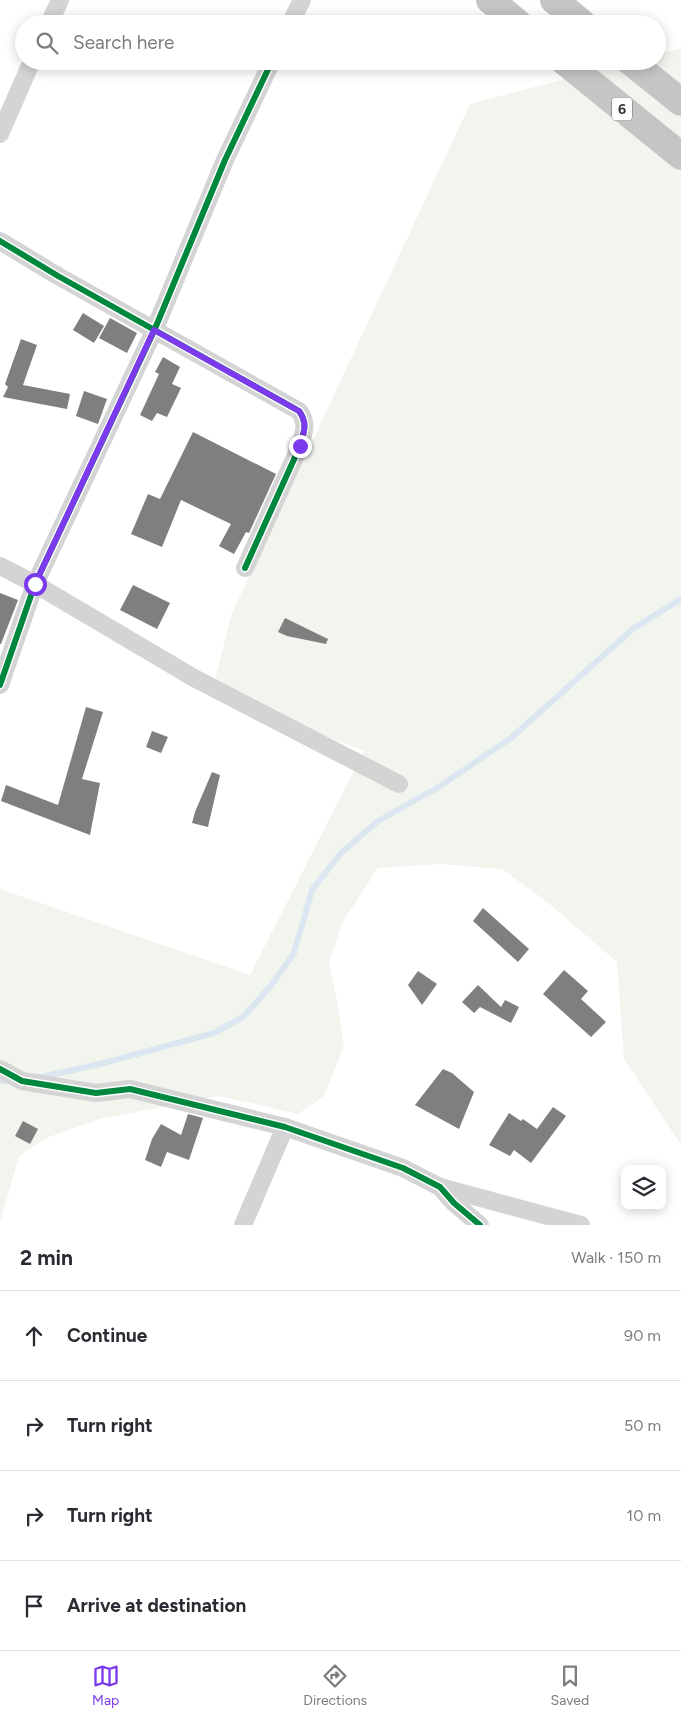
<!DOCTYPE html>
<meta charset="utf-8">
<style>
:root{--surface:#fff;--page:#f2f2f3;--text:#2b2b33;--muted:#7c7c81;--line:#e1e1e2;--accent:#7c3aed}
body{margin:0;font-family:Figtree,sans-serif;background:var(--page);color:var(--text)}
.controls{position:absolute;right:15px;bottom:15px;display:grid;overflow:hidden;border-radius:10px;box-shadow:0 2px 12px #0003}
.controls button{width:45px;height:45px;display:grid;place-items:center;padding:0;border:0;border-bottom:1px solid var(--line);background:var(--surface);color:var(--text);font:25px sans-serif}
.stop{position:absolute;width:15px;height:15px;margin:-11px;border:4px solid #7c3aed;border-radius:50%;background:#fff}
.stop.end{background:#7c3aed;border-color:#fff;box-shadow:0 1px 5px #0008}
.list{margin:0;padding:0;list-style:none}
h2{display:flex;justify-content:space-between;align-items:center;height:65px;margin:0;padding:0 20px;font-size:21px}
h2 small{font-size:16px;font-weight:400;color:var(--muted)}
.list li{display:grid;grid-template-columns:32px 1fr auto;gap:15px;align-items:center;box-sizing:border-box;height:90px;padding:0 20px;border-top:1px solid var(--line)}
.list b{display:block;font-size:19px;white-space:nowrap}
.list em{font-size:16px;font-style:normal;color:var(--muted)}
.icon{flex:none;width:28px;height:28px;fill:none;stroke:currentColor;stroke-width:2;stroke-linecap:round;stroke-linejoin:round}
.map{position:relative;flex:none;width:681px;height:1225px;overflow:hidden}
.search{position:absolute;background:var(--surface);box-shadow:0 2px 12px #0003;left:15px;right:15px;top:15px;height:55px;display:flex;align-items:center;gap:12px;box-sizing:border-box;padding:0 18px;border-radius:28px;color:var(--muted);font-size:19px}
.sheet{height:425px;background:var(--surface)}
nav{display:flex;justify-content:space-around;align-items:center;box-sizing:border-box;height:70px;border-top:1px solid var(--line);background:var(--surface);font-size:14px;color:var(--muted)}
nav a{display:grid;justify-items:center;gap:2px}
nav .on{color:var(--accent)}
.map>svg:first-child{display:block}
.green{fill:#f1f5ed}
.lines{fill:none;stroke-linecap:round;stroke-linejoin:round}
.stream{stroke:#dce6f1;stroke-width:6}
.building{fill:#7f7f7f}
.minor{stroke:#d4d4d4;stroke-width:18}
.trunk{stroke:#c5c5c5;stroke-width:28}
.cycleway-casing{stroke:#fff;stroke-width:9}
.cycleway{stroke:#00873e;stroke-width:6}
.route{stroke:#7c3aed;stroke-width:6}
.labels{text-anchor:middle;stroke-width:5;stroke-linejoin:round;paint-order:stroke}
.shield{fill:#fff;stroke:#6e6e6e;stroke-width:1}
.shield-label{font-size:14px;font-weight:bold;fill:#303030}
</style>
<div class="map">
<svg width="681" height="1225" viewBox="0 0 681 1225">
<rect width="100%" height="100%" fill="#fff"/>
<path class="green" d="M 681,44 L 681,1145 L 624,1059 L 617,962 L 547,902 L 502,869 L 439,864 L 378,868 L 342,923 L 329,963 L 337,1001 L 344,1046 L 324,1096 L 298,1114 L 220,1096 L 100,1119 L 46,1138 L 19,1156 L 0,1223 L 0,889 L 250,975 L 364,751 L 212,691 L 232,613 L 470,104 L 632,61 L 657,61 L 657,54 L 679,49 Z"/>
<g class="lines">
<g class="stream">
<path d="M 37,1078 L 100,1064 L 214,1033 L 243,1017 L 270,987 L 294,953 L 312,890 L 341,853 L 378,821 L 437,788 L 511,738 L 634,628 L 681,599"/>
<path d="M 0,1081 L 13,1081"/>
</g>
</g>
<g class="building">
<path d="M 83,313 L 104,326 L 94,343 L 73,330 Z"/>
<path d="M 110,318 L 137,333 L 127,353 L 99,338 Z"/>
<path d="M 21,339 L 37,345 L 23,385 L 70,394 L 67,409 L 3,397 L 8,387 L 5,384 Z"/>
<path d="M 163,357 L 180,367 L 172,384 L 181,388 L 167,417 L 157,413 L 152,421 L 140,415 L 159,374 L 155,372 Z"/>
<path d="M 84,391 L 107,399 L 98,424 L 76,416 Z"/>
<path d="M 193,432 L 276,474 L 249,533 L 246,532 L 234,554 L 219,546 L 231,524 L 181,500 L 162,547 L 131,534 L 148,494 L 160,499 Z"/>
<path d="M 133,585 L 170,603 L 157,629 L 120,610 Z"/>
<path d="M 0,593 L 18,600 L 1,644 L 0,644 Z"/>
<path d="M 285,618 L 328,639 L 326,644 L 287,636 L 278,632 Z"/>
<path d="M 86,707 L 103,712 L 82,779 L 100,783 L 90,835 L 1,801 L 6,785 L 58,805 Z"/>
<path d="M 152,731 L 168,737 L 161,753 L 146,747 Z"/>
<path d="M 212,772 L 220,775 L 208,827 L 192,823 L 195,812 Z"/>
<path d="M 483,908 L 529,949 L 518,962 L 473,921 Z"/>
<path d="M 564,970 L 588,991 L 581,999 L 606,1022 L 591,1037 L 543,994 Z"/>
<path d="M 418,971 L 437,984 L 422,1005 L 408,985 Z"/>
<path d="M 478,985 L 501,1007 L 505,1000 L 519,1007 L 511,1023 L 480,1007 L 474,1013 L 462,1002 Z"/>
<path d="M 443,1069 L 452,1073 L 474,1092 L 459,1129 L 415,1105 Z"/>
<path d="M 553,1107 L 566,1116 L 531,1163 L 514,1150 L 510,1156 L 489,1145 L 509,1113 L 521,1121 L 523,1119 L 537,1129 Z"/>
<path d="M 188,1114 L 203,1118 L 189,1160 L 167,1152 L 161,1167 L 145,1160 L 152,1139 L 161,1124 L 181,1135 Z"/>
<path d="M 23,1121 L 38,1129 L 30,1144 L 15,1136 Z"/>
</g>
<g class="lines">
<g class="minor">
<path d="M 49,24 L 60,0"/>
<path d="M 290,24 L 302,0"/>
<path d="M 0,134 L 32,61"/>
<path d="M 0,241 L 58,276 L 299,411 C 308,423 304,432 300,446 L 245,568"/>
<path d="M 0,566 L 35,584 L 194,678 L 399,784"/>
<path d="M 0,685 L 35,584 L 154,331 L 225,160 L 272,61"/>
<path d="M 0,1069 L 22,1081 L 96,1093 L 130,1089 L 285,1127 L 403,1168 L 440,1187 L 454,1203 L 480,1225"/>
<path d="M 440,1187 L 581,1225"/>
<path d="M 243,1225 L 285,1127"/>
</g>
<g class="trunk">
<path d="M 490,0 L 519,24"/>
<path d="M 554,0 L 583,24"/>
<path d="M 564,61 L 681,156"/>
<path d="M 630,61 L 681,102"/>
</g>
<g class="cycleway-casing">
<g id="cycleway">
<path d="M 0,241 L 58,276 L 299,411 C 308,423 304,432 300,446 L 245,568"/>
<path d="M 0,685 L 35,584 L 154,331 L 225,160 L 272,61"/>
<path d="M 0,1069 L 22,1081 L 96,1093 L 130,1089 L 285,1127 L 403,1168 L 440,1187 L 454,1203 L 480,1225"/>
</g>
</g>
<use href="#cycleway" class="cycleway"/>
</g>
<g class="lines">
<path class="route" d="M 35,584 L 154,330 L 299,411 C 308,423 304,432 300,446"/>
</g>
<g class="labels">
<rect class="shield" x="612" y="97.5" width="20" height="23" rx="4"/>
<g class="shield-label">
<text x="622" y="114">6</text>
</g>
</g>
</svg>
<div class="controls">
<button><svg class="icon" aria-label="layers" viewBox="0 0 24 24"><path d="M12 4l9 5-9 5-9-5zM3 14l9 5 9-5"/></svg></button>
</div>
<div class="stop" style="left:35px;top:584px"></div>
<div class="stop end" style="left:300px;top:446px"></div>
<div class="search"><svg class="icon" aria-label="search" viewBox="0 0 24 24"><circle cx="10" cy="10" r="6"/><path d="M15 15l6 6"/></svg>Search here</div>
</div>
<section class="sheet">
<h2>2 min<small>Walk · 150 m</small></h2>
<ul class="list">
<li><svg class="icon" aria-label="ahead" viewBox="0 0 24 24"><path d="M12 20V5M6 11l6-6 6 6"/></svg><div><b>Continue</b></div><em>90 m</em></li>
<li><svg class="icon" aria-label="right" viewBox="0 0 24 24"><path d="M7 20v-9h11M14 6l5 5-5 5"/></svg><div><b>Turn right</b></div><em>50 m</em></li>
<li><svg class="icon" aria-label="right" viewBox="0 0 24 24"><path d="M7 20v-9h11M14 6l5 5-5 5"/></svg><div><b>Turn right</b></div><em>10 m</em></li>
<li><svg class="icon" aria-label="arrive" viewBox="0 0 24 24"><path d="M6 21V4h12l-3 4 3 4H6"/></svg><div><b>Arrive at destination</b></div></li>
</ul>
</section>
<nav>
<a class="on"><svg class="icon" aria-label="map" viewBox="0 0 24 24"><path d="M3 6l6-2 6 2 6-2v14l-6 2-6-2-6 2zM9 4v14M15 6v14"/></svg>Map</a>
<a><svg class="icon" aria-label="directions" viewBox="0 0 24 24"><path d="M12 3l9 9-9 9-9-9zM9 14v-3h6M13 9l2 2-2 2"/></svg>Directions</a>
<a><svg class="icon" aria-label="saved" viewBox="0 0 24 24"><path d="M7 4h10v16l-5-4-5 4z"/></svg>Saved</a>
</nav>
